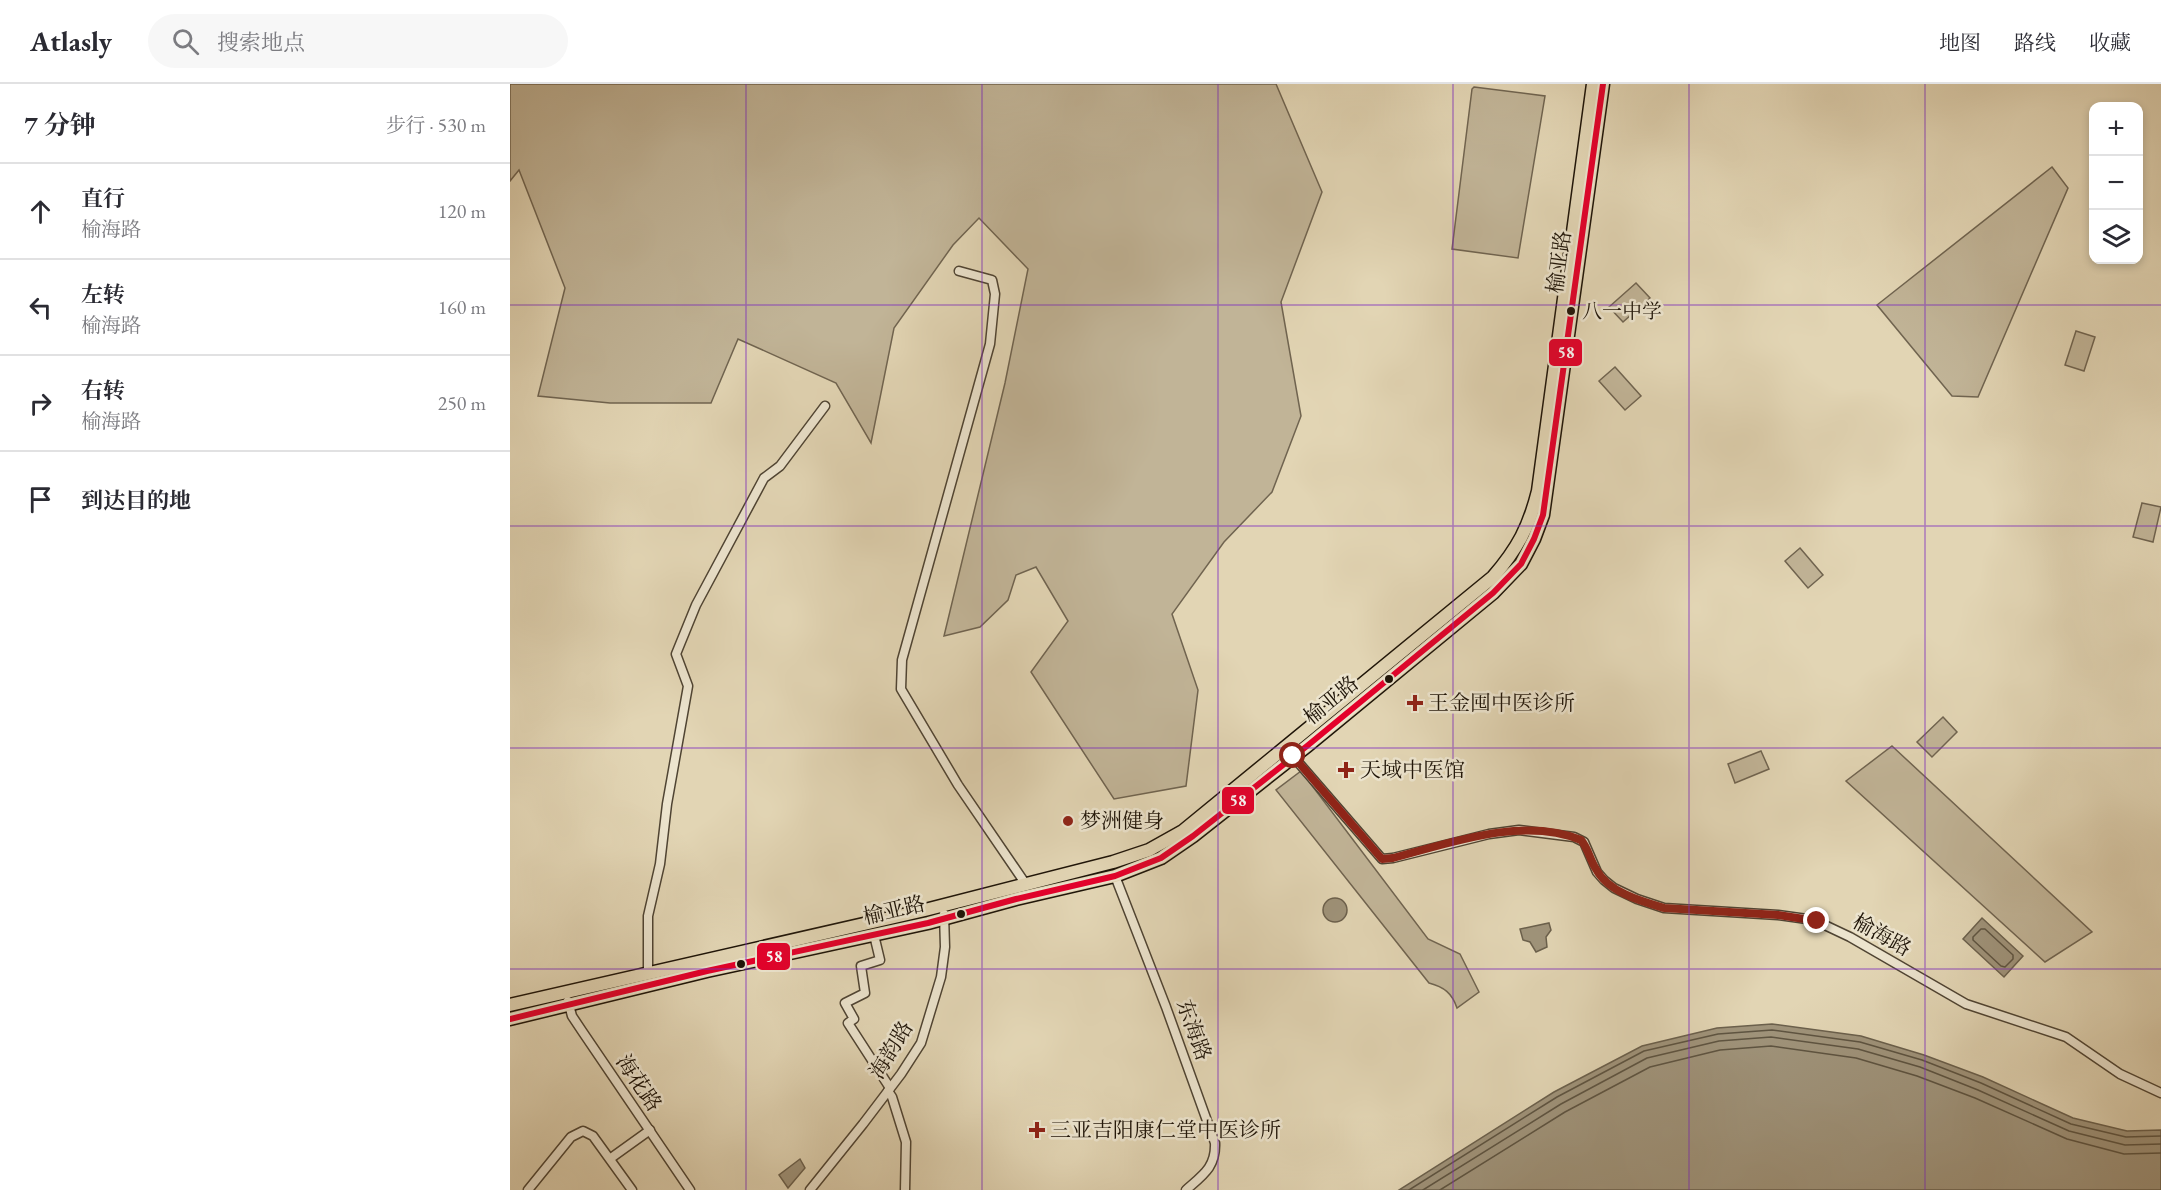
<!DOCTYPE html>
<html lang="zh">
<meta charset="utf-8">
<style>
:root{--surface:#fff;--page:#f7f7f7;--text:#2b2b33;--muted:#7c7c81;--line:#e1e1e2}
body{margin:0;font-family:"EB Garamond","Noto Serif SC",serif;background:var(--page);color:var(--text)}
.controls{position:absolute;right:18px;top:18px;display:grid;overflow:hidden;border-radius:12px;box-shadow:0 3px 9px #0003}
.controls button{width:54px;height:54px;display:grid;place-items:center;padding:0;border:0;border-bottom:2px solid var(--line);background:var(--surface);color:var(--text);font:30px sans-serif}
.stop{position:absolute;width:18px;height:18px;margin:-14px;border:4px solid #8f2418;border-radius:50%;background:#fff}
.stop.end{background:#8f2418;border-color:#fff;box-shadow:0 2px 6px #0008}
.list{margin:0;padding:0;list-style:none}
h2{display:flex;justify-content:space-between;align-items:center;height:78px;margin:0;padding:0 24px;font-size:26px}
h2 small{font-size:20px;font-weight:400;color:var(--muted)}
.list li{display:grid;grid-template-columns:39px 1fr auto;gap:18px;align-items:center;box-sizing:border-box;height:96px;padding:0 24px;border-top:2px solid var(--line)}
.list b{display:block;font-size:22px;white-space:nowrap}
.list p{margin:0;font-size:20px;white-space:nowrap;color:var(--muted)}
.list em{font-size:20px;font-style:normal;color:var(--muted)}
.icon{flex:none;width:33px;height:33px;fill:none;stroke:currentColor;stroke-width:2;stroke-linecap:round;stroke-linejoin:round}
.map{position:relative;flex:none;width:1651px;height:1106px;overflow:hidden}
header{display:flex;align-items:center;gap:36px;box-sizing:border-box;height:84px;padding:0 30px;background:var(--surface);border-bottom:2px solid var(--line)}
header strong{font-size:28px}
nav{display:flex;gap:33px;margin-inline-start:auto;font-size:21px}
.search{width:420px;height:54px;background:var(--page);display:flex;align-items:center;gap:15px;box-sizing:border-box;padding:0 21px;border-radius:33px;color:var(--muted);font-size:22px}
main{display:flex}
aside{flex:1;background:var(--surface)}
.map>svg:first-child{display:block}
.green{fill:#c1b497;stroke:#706450;stroke-width:1.5}
.water{fill:#9f937a;stroke:#6b604c;stroke-width:1.5}
.lines{fill:none;stroke-linecap:round;stroke-linejoin:round}
.shore{stroke:#5e5441;stroke-width:1.5}
.minor-casing{stroke:#4f4433;stroke-width:11}
.highway-casing{stroke:#1e1408;stroke-width:15}
.minor{stroke:#ece4ce;stroke-width:8}
.highway{stroke:#e2d5b4;stroke-width:12}
.bus-1-casing{stroke:#ece4ce;stroke-width:10}
.bus-1{stroke:#e4002b;stroke-width:6}
.route{stroke:#8f2418;stroke-width:8}
.grid{fill:none;stroke:#7b2cbf;stroke-width:1.5;stroke-opacity:0.55}
.bus-dot{fill:#1e1408;stroke:#ece4ce;stroke-width:2}
.poi-dot{fill:#8f2418;stroke:#ece4ce;stroke-width:2}
.labels{text-anchor:middle;stroke-width:5;stroke-linejoin:round;paint-order:stroke}
.bus-label{font-size:20px;fill:#1e1408;stroke:#ece4ce;text-anchor:start}
.street-label{font-size:21px;fill:#1e1408;stroke:#ece4ce}
.poi-label{font-size:21px;fill:#1e1408;stroke:#ece4ce;text-anchor:start}
.line-badge{stroke:#ece4ce;stroke-width:2}
.badge-label{font-size:16px;text-anchor:middle;font-weight:bold;fill:#fff}
</style>
<header>
<strong>Atlasly</strong>
<div class="search"><svg class="icon" aria-label="search" viewBox="0 0 24 24"><circle cx="10" cy="10" r="6"/><path d="M15 15l6 6"/></svg>搜索地点</div>
<nav><a>地图</a><a>路线</a><a>收藏</a></nav>
</header>
<main>
<aside>
<h2>7 分钟<small>步行 · 530 m</small></h2>
<ul class="list">
<li><svg class="icon" aria-label="ahead" viewBox="0 0 24 24"><path d="M12 20V5M6 11l6-6 6 6"/></svg><div><b>直行</b><p>榆海路</p></div><em>120 m</em></li>
<li><svg class="icon" aria-label="left" viewBox="0 0 24 24"><path d="M17 20v-9H6M10 6l-5 5 5 5"/></svg><div><b>左转</b><p>榆海路</p></div><em>160 m</em></li>
<li><svg class="icon" aria-label="right" viewBox="0 0 24 24"><path d="M7 20v-9h11M14 6l5 5-5 5"/></svg><div><b>右转</b><p>榆海路</p></div><em>250 m</em></li>
<li><svg class="icon" aria-label="arrive" viewBox="0 0 24 24"><path d="M6 21V4h12l-3 4 3 4H6"/></svg><div><b>到达目的地</b></div></li>
</ul>
</aside>
<div class="map">
<svg width="1651" height="1106" viewBox="0 0 1651 1106">
<rect width="100%" height="100%" fill="#e2d5b4"/>
<filter id="stains"><feTurbulence type="fractalNoise" baseFrequency=".00333" numOctaves="4"/><feColorMatrix values="0 0 0 0 .2 0 0 0 0 .09 0 0 0 0 .02 0 0 0 .5 -.17"/></filter>
<radialGradient id="worn" r=".72"><stop offset=".6" stop-color="#630" stop-opacity="0"/><stop offset="1" stop-color="#630" stop-opacity=".3"/></radialGradient>
<g class="green">
<path d="M 0,0 L 766,0 L 812,108 L 771,218 L 791,332 L 762,408 L 714,458 L 662,530 L 688,606 L 676,702 L 604,715 L 521,588 L 558,537 L 526,483 L 506,491 L 498,516 L 470,543 L 434,552 L 495,299 L 518,185 L 469,134 L 443,161 L 384,244 L 361,359 L 326,299 L 228,255 L 201,319 L 100,319 L 28,312 L 55,204 L 9,86 L 0,97 Z"/>
<path d="M 964,3 L 1035,12 L 1008,174 L 942,165 L 962,5 Z"/>
<path d="M 1542,83 L 1558,104 L 1468,313 L 1442,312 L 1367,221 Z"/>
<path d="M 1126,199 L 1140,214 L 1113,238 L 1099,223 Z"/>
<path d="M 1566,247 L 1585,253 L 1574,287 L 1555,281 Z"/>
<path d="M 1105,283 L 1131,312 L 1115,326 L 1089,297 Z"/>
<path d="M 1632,419 L 1651,423 L 1643,458 L 1623,453 Z"/>
<path d="M 1290,464 L 1313,491 L 1298,504 L 1275,477 Z"/>
<path d="M 1433,633 L 1447,648 L 1422,673 L 1407,658 Z"/>
<path d="M 1382,662 L 1582,848 L 1535,878 L 1336,697 Z"/>
<path d="M 1251,667 L 1259,685 L 1225,699 L 1218,680 Z"/>
<path d="M 791,687 L 918,855 L 950,870 L 969,908 L 947,924 C 942,909 934,903 919,899 L 766,706 Z"/>
</g>
<g class="water">
<circle cx="825" cy="826" r="12"/>
<path d="M 1472,834 L 1513,872 L 1494,893 L 1453,855 Z"/>
<path d="M 1039,839 L 1041,846 L 1036,853 L 1037,863 L 1026,868 L 1020,858 L 1013,856 L 1010,845 Z"/>
<path d="M 1262,940 L 1351,952 L 1414,971 L 1473,993 L 1563,1034 L 1617,1047 L 1651,1046 L 1651,1106 L 889,1106 L 1044,1008 L 1132,962 L 1207,944 Z"/>
<path d="M 290,1075 L 295,1084 L 278,1104 L 269,1091 Z"/>
</g>
<g class="lines">
<g class="shore">
<path d="M 1471,845 L 1475,845 L 1503,871 L 1503,875 L 1495,883 L 1491,882 L 1463,856 L 1463,853 Z"/>
<path d="M 899,1106 L 1047,1013 L 1134,967 L 1208,950 L 1262,946 L 1350,958 L 1412,976 L 1471,999 L 1561,1040 L 1616,1053 L 1651,1052"/>
<path d="M 913,1106 L 1051,1020 L 1137,974 L 1209,957 L 1261,953 L 1348,965 L 1410,983 L 1468,1006 L 1559,1047 L 1615,1061 L 1651,1060"/>
<path d="M 930,1106 L 1055,1028 L 1140,983 L 1210,966 L 1261,962 L 1346,974 L 1407,992 L 1465,1014 L 1557,1055 L 1614,1070 L 1651,1069"/>
</g>
<g class="minor-casing">
<g id="minor">
<path d="M 449,187 L 482,196 L 485,210 L 480,260 L 392,576 L 391,605 L 448,701 L 515,799"/>
<path d="M 781,670 L 872,775 L 883,774 L 979,750 L 1009,746 L 1064,753 L 1074,758 L 1087,788 L 1094,796 L 1104,804 L 1127,815 L 1154,824 L 1268,831 L 1304,836 L 1340,853 L 1456,920 L 1556,953 L 1610,990 L 1651,1009"/>
<path d="M 605,792 L 656,923 L 705,1059 C 706,1083 693,1091 676,1106"/>
<path d="M 364,851 L 370,876 L 351,882 L 355,909 L 335,919 L 344,935 L 338,939 L 380,1004"/>
<path d="M 138,888 L 138,832 L 150,780 L 157,720 L 178,602 L 166,570 L 186,521 L 254,394 L 270,382 L 315,322"/>
<path d="M 58,917 L 62,932 L 72,947 L 180,1106"/>
<path d="M 378,1007 L 382,1013 L 396,1058 L 395,1106"/>
<path d="M 101,1074 L 140,1046"/>
<path d="M 18,1106 L 61,1053 L 73,1047 L 83,1052 L 122,1106"/>
<path d="M 300,1106 L 353,1040 L 391,990 L 411,959 L 431,893 L 435,863 L 434,830"/>
</g>
</g>
<g class="highway-casing">
<g id="highway">
<path d="M 0,921 L 415,826 L 603,778 L 639,766 L 673,747 L 983,493 C 1008,464 1019,443 1028,407 L 1083,0"/>
<path d="M 0,935 L 197,887 L 418,839 L 506,815 L 605,792 L 651,774 L 683,752 L 797,662 L 983,509 L 1011,480 L 1024,455 L 1033,431 L 1093,0"/>
</g>
</g>
<use href="#minor" class="minor"/>
<use href="#highway" class="highway"/>
<g class="bus-1-casing">
<path id="bus-1" d="M 0,935 L 197,887 L 418,839 L 506,815 L 605,792 L 651,774 L 683,752 L 797,662 L 983,509 L 1011,480 L 1024,455 L 1033,431 L 1093,0"/>
</g>
<use href="#bus-1" class="bus-1"/>
</g>
<g class="lines">
<path class="route" d="M 783,672 L 872,775 L 883,774 C 940,759 1013,732 1071,756 C 1078,764 1080,776 1086,785 C 1098,808 1130,817 1154,824 L 1268,831 L 1307,837"/>
</g>
<path class="grid" d="M 236,0 L 236,1106M 472,0 L 472,1106M 708,0 L 708,1106M 943,0 L 943,1106M 1179,0 L 1179,1106M 1415,0 L 1415,1106M 0,221 L 1651,221M 0,442 L 1651,442M 0,664 L 1651,664M 0,885 L 1651,885"/>
<g class="bus-dot">
<circle cx="1061" cy="227" r="5"/>
<circle cx="879" cy="595" r="5"/>
<circle cx="451" cy="830" r="5"/>
<circle cx="231" cy="880" r="5"/>
</g>
<g class="poi-dot">
<path d="M902 610h6v6h6v6h-6v6h-6v-6h-6v-6h6z"/>
<path d="M833 677h6v6h6v6h-6v6h-6v-6h-6v-6h6z"/>
<circle cx="558" cy="737" r="6"/>
<path d="M524 1037h6v6h6v6h-6v6h-6v-6h-6v-6h6z"/>
</g>
<g class="labels">
<g class="bus-label">
<text x="1072" y="234">八一中学</text>
</g>
<g class="street-label">
<text transform="translate(1049 178) rotate(-82)" y="7">榆亚路</text>
<text transform="translate(821 616) rotate(-39)" y="7">榆亚路</text>
<text transform="translate(384 826) rotate(-13)" y="7">榆亚路</text>
<text transform="translate(1372 851) rotate(29)" y="7">榆海路</text>
<text transform="translate(684 946) rotate(70)" y="7">东海路</text>
<text transform="translate(381 966) rotate(-59)" y="7">海韵路</text>
<text transform="translate(129 999) rotate(56)" y="7">海花路</text>
</g>
<g class="poi-label">
<text x="918" y="626">王金囤中医诊所</text>
<text x="850" y="693">天域中医馆</text>
<text x="570" y="744">梦洲健身</text>
<text x="540" y="1053">三亚吉阳康仁堂中医诊所</text>
</g>
</g>
<g class="line-badge">
<rect x="1038" y="254" width="35" height="29" rx="6" fill="#e4002b"/>
<rect x="711" y="702" width="34" height="29" rx="6" fill="#e4002b"/>
<rect x="246" y="858" width="35" height="29" rx="6" fill="#e4002b"/>
</g>
<g class="badge-label">
<text x="1056" y="274">58</text>
<text x="728" y="722">58</text>
<text x="264" y="878">58</text>
</g>
<rect width="100%" height="100%" filter="url(#stains)"/>
<rect width="100%" height="100%" fill="url(#worn)"/>
</svg>
<div class="controls">
<button>+</button>
<button>−</button>
<button><svg class="icon" aria-label="layers" viewBox="0 0 24 24"><path d="M12 4l9 5-9 5-9-5zM3 14l9 5 9-5"/></svg></button>
</div>
<div class="stop" style="left:783px;top:672px"></div>
<div class="stop end" style="left:1307px;top:837px"></div>
</div>
</main>
